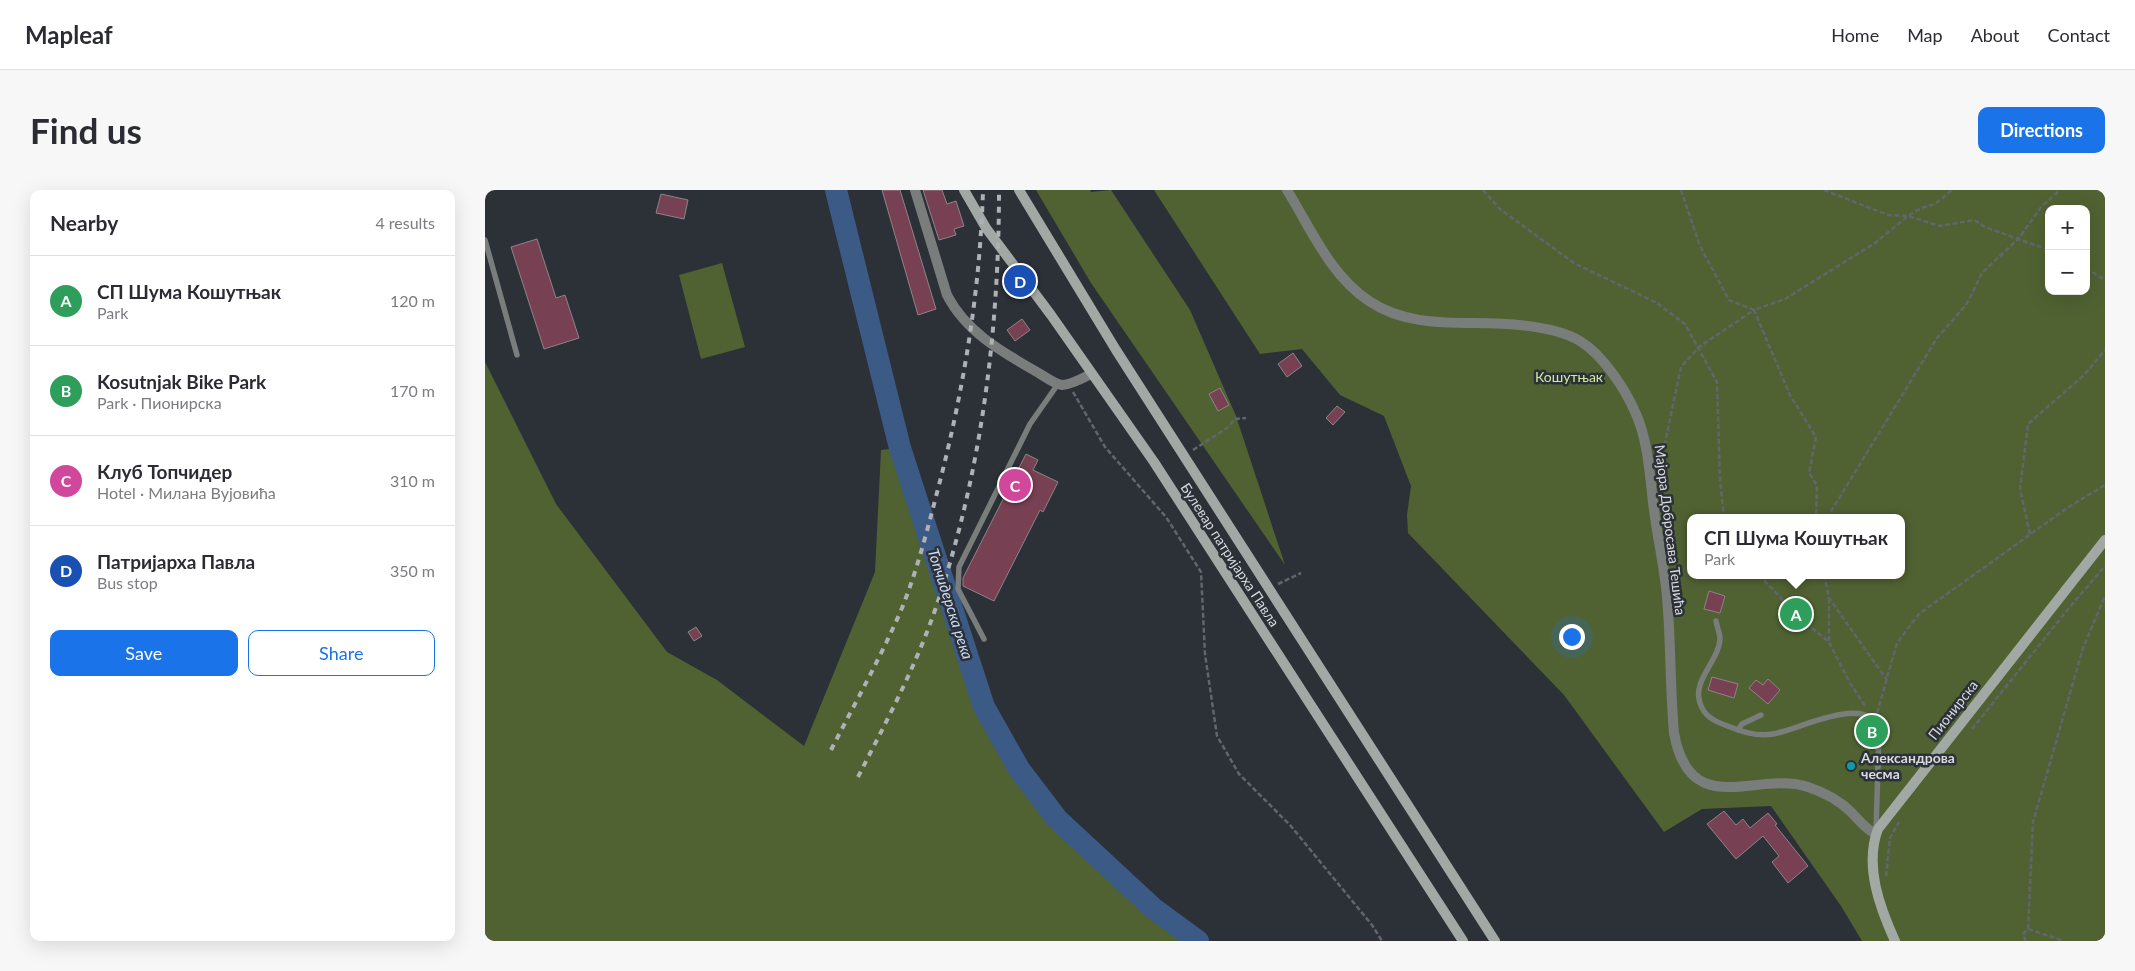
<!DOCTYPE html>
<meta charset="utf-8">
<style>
:root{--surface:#fff;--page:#f7f7f7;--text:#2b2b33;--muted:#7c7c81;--line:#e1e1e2;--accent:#1a73e8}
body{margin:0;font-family:Lato,sans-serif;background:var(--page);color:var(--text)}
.controls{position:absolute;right:15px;top:15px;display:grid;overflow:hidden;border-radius:10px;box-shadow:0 5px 20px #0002}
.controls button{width:45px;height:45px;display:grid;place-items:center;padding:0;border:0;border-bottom:1px solid var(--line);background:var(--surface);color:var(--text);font:25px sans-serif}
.you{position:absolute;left:1086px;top:446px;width:18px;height:18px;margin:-12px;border:4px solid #fff;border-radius:50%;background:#1a73e8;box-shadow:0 0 0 8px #1a73e833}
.badge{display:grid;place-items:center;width:32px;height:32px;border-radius:50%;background:var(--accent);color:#fff;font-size:16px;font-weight:700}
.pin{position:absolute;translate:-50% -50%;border:2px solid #fff;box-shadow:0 1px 5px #0006}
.popup{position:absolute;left:1202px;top:324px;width:218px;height:65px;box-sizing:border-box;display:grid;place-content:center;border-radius:10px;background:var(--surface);filter:drop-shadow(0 1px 4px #0005);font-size:16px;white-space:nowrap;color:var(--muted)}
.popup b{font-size:19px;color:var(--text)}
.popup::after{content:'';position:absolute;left:50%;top:100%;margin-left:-10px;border:10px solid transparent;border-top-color:var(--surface)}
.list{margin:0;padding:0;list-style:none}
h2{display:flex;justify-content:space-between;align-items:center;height:65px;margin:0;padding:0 20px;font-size:21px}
h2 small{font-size:16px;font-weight:400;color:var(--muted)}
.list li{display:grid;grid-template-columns:32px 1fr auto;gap:15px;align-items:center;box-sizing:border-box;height:90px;padding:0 20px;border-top:1px solid var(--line)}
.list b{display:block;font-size:19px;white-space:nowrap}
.list p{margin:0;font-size:16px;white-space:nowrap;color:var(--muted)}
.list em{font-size:16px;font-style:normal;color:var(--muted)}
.actions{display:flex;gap:10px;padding:15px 20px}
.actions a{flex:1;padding:11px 0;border:1px solid var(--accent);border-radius:10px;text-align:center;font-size:18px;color:var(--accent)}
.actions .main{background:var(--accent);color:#fff}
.map{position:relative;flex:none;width:1620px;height:751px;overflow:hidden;border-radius:10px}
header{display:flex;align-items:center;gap:30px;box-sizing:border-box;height:70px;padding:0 25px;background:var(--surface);border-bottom:1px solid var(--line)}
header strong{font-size:24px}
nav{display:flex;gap:28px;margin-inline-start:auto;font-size:18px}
.intro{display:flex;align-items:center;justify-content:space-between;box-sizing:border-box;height:120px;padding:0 30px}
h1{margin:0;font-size:35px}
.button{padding:12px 22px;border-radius:10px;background:var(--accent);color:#fff;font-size:18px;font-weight:700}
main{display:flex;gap:30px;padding:0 30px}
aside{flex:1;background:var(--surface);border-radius:10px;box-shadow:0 5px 20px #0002}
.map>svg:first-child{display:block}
.green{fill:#506232;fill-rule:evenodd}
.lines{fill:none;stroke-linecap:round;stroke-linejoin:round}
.river{stroke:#3b5a85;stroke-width:22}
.building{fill:#774053;stroke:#8e8487}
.path{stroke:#62666c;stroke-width:2.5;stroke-dasharray:5 2.5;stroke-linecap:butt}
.lane{stroke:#797d7b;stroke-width:5.5}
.street{stroke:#797d7b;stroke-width:10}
.secondary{stroke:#a2a9a5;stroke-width:10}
.rail{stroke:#aeb1b6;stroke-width:4;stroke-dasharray:6 6;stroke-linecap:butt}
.culture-dot{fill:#0f9aa8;stroke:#2c3037;stroke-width:2}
.labels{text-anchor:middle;stroke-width:5;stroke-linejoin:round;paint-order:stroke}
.park-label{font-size:14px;fill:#cded9c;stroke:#2c3037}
.street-label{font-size:14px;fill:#d8dbdf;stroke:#2c3037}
.poi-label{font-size:14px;font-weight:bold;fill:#d8dbdf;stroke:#2c3037;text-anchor:start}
.water-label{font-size:15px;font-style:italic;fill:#cbdffb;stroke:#2c3037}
</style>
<header>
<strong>Mapleaf</strong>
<nav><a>Home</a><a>Map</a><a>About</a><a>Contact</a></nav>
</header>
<div class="intro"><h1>Find us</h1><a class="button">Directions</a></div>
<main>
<aside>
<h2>Nearby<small>4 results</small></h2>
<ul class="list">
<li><span class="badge" style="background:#2e9e5b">A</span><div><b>СП Шума Кошутњак</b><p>Park</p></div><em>120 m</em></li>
<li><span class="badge" style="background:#2e9e5b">B</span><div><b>Kosutnjak Bike Park</b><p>Park · Пионирска</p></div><em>170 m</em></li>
<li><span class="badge" style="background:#d1479c">C</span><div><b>Клуб Топчидер</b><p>Hotel · Милана Вујовића</p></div><em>310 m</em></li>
<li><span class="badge" style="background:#1a4fb4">D</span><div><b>Патријарха Павла</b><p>Bus stop</p></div><em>350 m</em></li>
</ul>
<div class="actions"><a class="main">Save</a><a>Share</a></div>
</aside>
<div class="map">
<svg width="1620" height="751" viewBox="0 0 1620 751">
<rect width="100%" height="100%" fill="#2c3037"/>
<g class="green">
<path d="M 551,0 L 605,0 L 606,2 L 626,0 L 705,120 L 751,226 L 800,375 L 606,93 Z"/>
<path d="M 669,0 L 1620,0 L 1620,751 L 1377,751 L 1356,716 L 1286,616 L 1217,619 L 1179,642 L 1079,505 L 923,343 L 922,325 L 926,296 L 899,226 L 855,205 L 817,159 L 775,164 ZM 1564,19 L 1601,19 L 1601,101 L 1564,101 ZM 1206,328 L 1416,328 L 1416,385 L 1206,385 Z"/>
<path d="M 237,73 L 260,157 L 216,169 L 194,85 Z"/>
<path d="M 0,172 L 71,314 L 182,462 L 232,490 L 319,556 L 390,382 L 396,260 L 415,258 L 499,517 L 534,579 L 572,629 L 668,718 L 713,751 L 0,751 Z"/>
</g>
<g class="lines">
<path class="river" d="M 351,0 L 415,258 L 499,517 L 534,579 L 572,629 L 668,718 L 713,751"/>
</g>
<g class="building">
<path d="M 397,0 L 415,0 L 451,119 L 433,125 Z"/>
<path d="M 438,0 L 457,0 L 462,14 L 471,11 L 479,36 L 469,39 L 471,45 L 454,50 Z"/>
<path d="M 176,4 L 203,10 L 199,29 L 171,23 Z"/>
<path d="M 52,49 L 71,108 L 80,105 L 94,148 L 59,159 L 26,57 Z"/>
<path d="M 537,129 L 545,140 L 530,151 L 522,140 Z"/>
<path d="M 808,163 L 817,176 L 802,187 L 793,174 Z"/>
<path d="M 735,198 L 744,215 L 733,221 L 724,204 Z"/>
<path d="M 852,216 L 860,222 L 848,235 L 841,228 Z"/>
<path d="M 541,264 L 553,270 L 548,280 L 573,292 L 558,322 L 555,320 L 509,411 L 478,396 L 478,388 Z"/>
<path d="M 1224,401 L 1240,406 L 1235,423 L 1219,419 Z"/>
<path d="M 211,437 L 217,446 L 209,451 L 203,442 Z"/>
<path d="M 1227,487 L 1253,494 L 1249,508 L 1223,500 Z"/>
<path d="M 1283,489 L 1295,500 L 1283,514 L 1264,498 L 1271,490 L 1278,495 Z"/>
<path d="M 1239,621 L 1251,635 L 1258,629 L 1265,638 L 1283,623 L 1292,634 L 1290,635 L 1323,676 L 1303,693 L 1287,672 L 1294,666 L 1278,646 L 1251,669 L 1222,634 Z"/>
</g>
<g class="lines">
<g class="path">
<path d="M 998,0 L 1016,20 L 1089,73 L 1172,113 L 1200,134 L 1232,192 L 1235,290 L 1239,328"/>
<path d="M 1196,0 L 1215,56 L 1244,110 L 1269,120 L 1300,109 L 1390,53 L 1423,26 L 1436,18 L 1450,14 L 1467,0"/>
<path d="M 1339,0 L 1403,25 L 1423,26 L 1455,36 L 1489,30 L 1500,37 L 1564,60"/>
<path d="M 1601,78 L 1620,90"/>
<path d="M 588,202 L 620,257 L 681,327 L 716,382 L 720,464 L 732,546 L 754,584 L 805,635 L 887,735 L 897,751"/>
<path d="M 1171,257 L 1180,253 L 1196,177 L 1214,157 L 1269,120 L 1305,205 L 1331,247 L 1324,283 L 1332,295 L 1331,328"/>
<path d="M 708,260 L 742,238 L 750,229 L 761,228"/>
<path d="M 1342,328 L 1452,148 L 1481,115 L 1497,83 L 1534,48 L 1556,17 L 1575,0"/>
<path d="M 1545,344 L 1535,299 L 1543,234 L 1599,185 L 1620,160"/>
<path d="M 1274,385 L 1316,429 L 1344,452 L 1365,493 L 1380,516"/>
<path d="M 1339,385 L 1344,408 L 1402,490"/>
<path d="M 793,394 L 816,383"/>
<path d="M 1344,451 L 1344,409"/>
<path d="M 1392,523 L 1412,453 L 1434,424 L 1582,318 L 1620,295"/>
<path d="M 1487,539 L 1584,418 L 1620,376"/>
<path d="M 1401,686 L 1405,648 L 1414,632"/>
<path d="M 1543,739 L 1548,632 L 1598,458 L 1620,406"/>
<path d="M 1541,751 L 1538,744 L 1543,739 L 1579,751"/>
</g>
<g class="lane">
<path d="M 0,50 L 32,165"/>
<path d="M 1231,431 C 1232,437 1235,443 1235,449 C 1234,471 1207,490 1215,513 C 1219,526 1229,531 1240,535 C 1255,541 1271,547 1288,544 C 1311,541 1385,501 1394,541 L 1391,642"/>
<path d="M 499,449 L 473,399 L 474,377 L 545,234 L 573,194"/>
<path d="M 1253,540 L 1257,534 L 1276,525"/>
</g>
<g class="street">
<path d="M 430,0 L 462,105 C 481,142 517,162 552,182 C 559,186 569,194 577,195 C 586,195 598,188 606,184"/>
<path d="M 802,0 C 826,39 845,85 884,111 C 915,132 952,133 989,133 C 1019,133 1069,135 1095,151 C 1118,165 1141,200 1151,224 C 1162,249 1164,277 1167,303 C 1170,338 1179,372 1182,407 C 1186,452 1185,498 1189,543 C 1205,632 1272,580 1323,597 C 1338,602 1354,610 1366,622 C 1374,630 1380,639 1391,644"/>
</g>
<g class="secondary">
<path d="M 479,0 L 501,38 L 566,125 L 669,272 L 978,751"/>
<path d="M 534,0 L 631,160 L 1010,751"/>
<path d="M 1410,751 C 1395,718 1379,676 1393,639 L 1620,350"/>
</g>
<g class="rail">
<path d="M 346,560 C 370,513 396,467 417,418 C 433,378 443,337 454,295 C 479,198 495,100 498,0"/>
<path d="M 373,587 C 400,534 429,480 449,423 C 496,287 514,143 514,0"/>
</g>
</g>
<circle class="culture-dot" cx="1366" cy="576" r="5"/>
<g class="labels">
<g class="park-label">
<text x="1084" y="192">Кошутњак</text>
</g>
<g class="street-label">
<text transform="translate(1185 340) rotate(83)" y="5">Мајора Добросава Тешића</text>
<text transform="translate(745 365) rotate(57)" y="5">Булевар патријарха Павла</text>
<text transform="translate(1468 520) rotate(-52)" y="5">Пионирска</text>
</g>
<g class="poi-label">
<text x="1376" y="573">Александрова<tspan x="1376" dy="16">чесма</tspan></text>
</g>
<g class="water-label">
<text transform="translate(465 414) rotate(72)" y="5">Топчидерска река</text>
</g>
</g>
</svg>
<div class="controls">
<button>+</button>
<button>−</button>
</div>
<div class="you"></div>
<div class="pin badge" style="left:1311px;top:424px;background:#2e9e5b">A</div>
<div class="popup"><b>СП Шума Кошутњак</b>Park</div>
<div class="pin badge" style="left:1387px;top:541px;background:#2e9e5b">B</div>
<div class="pin badge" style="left:530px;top:295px;background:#d1479c">C</div>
<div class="pin badge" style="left:535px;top:91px;background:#1a4fb4">D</div>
</div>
</main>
